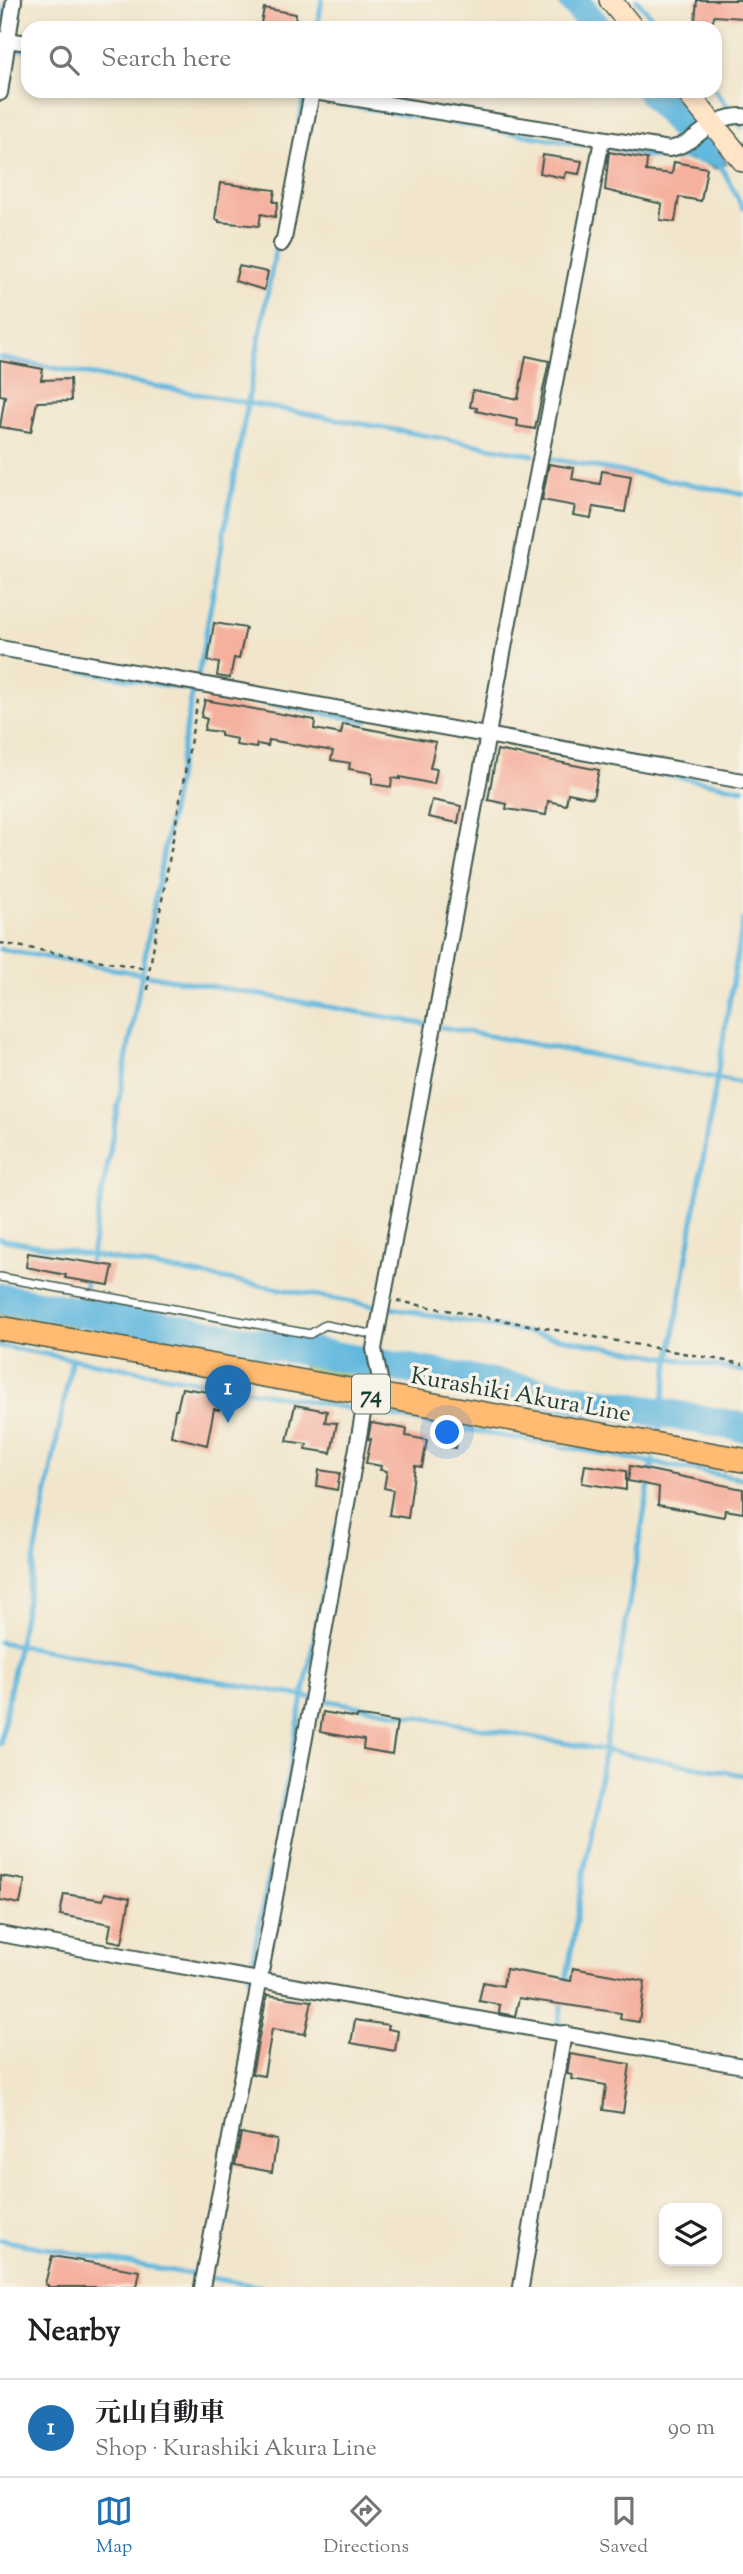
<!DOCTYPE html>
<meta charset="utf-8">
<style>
:root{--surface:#fff;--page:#f2f2f2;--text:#202124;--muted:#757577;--line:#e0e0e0;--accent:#1f6fb2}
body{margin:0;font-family:"Sorts Mill Goudy","Noto Serif JP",serif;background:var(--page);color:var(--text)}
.controls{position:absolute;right:21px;bottom:21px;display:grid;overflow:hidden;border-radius:14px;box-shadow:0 4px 10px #0003}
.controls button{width:63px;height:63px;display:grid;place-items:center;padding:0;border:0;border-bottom:2px solid var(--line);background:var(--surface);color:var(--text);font:35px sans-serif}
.you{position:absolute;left:448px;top:1433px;width:24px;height:24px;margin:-18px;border:5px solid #fff;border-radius:50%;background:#1a73e8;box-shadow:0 0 0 10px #1a73e833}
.badge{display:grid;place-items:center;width:46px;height:46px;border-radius:50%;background:var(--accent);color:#fff;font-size:23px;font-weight:700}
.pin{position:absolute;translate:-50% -58px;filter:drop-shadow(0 2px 4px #0008)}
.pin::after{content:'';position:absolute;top:37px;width:24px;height:21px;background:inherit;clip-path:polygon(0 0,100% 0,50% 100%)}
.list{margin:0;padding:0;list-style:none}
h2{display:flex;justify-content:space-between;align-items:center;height:91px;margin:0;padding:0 28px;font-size:30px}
h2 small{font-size:23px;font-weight:400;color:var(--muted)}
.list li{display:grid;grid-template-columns:46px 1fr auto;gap:21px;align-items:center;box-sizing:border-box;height:98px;padding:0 28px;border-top:2px solid var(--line)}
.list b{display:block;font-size:26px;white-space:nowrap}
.list p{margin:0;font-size:23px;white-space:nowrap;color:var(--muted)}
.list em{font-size:23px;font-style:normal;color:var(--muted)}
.icon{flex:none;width:38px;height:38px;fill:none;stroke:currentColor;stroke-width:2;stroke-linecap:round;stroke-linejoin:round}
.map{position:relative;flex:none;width:743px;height:2287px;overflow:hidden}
.search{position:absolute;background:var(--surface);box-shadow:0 4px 10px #0003;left:21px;right:21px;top:21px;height:77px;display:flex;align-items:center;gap:18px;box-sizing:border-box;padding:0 24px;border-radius:21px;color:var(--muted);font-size:26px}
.sheet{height:189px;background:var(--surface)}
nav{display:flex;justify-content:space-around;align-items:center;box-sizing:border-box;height:98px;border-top:2px solid var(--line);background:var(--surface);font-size:19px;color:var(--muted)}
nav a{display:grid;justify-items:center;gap:4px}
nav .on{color:var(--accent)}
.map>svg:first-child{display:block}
.green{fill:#b9c769;stroke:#6c824e;stroke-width:2}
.water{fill:#62b8de;stroke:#407a89;stroke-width:2}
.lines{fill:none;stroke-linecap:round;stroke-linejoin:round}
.stream{stroke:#62b8de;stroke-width:5}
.river{stroke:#62b8de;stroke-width:30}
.building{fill:#f5b09e}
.lane-casing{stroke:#3e564b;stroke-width:10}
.street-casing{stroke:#3e564b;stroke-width:18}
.secondary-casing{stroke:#3e564b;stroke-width:24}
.primary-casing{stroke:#3e564b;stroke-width:26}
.path{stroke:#3e564b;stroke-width:2.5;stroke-dasharray:5 5;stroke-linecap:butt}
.lane{stroke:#fff;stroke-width:7}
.street{stroke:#fff;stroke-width:14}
.secondary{stroke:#ffe4c6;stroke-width:21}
.primary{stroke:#ffbb71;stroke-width:23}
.labels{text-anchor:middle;stroke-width:7;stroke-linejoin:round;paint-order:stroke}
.shield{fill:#f7f3e8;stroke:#60746a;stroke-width:2}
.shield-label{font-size:23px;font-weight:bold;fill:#1f3d34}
.street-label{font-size:24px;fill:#1f3d34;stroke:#f7f3e8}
</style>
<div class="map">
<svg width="743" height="2287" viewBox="0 0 743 2287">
<rect width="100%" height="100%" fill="#f7f3e8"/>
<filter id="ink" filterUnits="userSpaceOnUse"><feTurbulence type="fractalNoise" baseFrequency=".0143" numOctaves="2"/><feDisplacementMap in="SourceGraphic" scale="14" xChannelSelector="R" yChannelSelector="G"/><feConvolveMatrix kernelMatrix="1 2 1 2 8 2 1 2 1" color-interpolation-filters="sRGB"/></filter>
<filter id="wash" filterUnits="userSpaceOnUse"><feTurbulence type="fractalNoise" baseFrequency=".00686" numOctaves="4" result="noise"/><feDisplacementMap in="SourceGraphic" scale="28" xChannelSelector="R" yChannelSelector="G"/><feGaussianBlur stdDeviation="1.57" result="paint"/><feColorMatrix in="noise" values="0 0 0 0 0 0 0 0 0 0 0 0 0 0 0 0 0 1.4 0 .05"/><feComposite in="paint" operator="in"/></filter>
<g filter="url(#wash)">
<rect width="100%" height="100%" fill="#f1e6cc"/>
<g class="green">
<path d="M 1,1305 L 77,1317 L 75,1329 L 0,1316 Z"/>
<path d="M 305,1357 C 323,1360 350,1360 365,1371 L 352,1379 L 303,1371 Z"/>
</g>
<path class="water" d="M 704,137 L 712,138 L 727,163 L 716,169 L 703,162 L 687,160 L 693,147 Z"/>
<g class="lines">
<g class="stream">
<path d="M 637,0 L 661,28"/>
<path d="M 317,28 L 322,0"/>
<path d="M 1,32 L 7,0"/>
<path d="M 10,48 L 28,51"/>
<path d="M 715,90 L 742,127"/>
<path d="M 263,91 L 585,145"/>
<path d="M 299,125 L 304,96"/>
<path d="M 608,147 C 633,152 670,165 694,155"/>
<path d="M 718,161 L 743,208"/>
<path d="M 0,358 L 533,455"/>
<path d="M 547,458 L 743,494"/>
<path d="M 0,656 L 367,721"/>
<path d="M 198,676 L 277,241"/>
<path d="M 580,759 L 743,789"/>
<path d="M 0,949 L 426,1024"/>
<path d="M 441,1027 L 743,1083"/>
<path d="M 0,1239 L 375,1306"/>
<path d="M 391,1308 L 743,1371"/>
<path d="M 78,1327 L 193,690"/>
<path d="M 0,1346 L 743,1479"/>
<path d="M 661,1413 L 743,920"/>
<path d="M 659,1433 L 663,1413"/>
<path d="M 0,1642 L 743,1775"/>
<path d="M 0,1744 L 72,1358"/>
<path d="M 249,1978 L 335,1531"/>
<path d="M 565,1987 L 653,1460"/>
<path d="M 557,2032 L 563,2000"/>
<path d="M 0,2240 L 262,2287"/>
</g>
<g class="river">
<path d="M 573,0 L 597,28"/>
<path d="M 651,91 L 702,149 L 706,146"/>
<path d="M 0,1298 L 743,1427"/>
</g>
</g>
<g id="blocks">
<g class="building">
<path d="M 697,0 L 743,0 L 743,18 L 714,16 L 713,21 L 695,20 Z"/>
<path d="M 264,8 L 296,14 L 294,28 L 260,28 Z"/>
<path d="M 609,152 L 647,159 L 646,171 L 672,174 L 674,162 L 707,168 L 701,201 L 679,197 L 675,222 L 660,220 L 662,204 L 605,190 Z"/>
<path d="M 543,155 L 582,161 L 579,174 L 566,172 L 564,178 L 540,173 Z"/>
<path d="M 220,183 L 275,190 L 273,202 L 278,202 L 275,217 L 261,214 L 259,226 L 219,222 L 219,220 L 215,219 Z"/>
<path d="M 239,266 L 268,272 L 264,290 L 235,281 Z"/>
<path d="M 526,356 L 549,361 L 535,429 L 517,426 L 518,420 L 476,411 L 477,408 L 470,407 L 473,390 L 518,399 Z"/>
<path d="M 0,361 L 43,369 L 41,380 L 70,379 L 71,401 L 37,402 L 31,432 L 0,427 L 5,396 L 0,395 Z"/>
<path d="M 549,464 L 574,468 L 572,479 L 600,484 L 602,471 L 631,476 L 625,512 L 593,507 L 591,518 L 573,515 L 575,506 L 542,500 Z"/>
<path d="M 214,623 L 246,628 L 239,659 L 234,658 L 230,678 L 217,676 L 219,663 L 208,661 Z"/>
<path d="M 205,700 L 315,720 L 314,729 L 341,734 L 343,724 L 436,742 L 430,768 L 437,769 L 434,784 L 400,777 L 400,779 L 392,778 L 391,787 L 372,784 L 372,773 L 349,769 L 350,763 L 331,760 L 333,751 L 269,740 L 268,746 L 257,744 L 256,748 L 236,745 L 237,739 L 221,736 L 221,732 L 204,730 L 207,719 L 201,717 Z"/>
<path d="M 497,750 L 599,770 L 593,798 L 568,793 L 566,805 L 548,801 L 546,815 L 506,809 L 507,804 L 488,800 Z"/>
<path d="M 432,800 L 461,806 L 458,823 L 428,817 Z"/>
<path d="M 28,1253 L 113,1266 L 109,1285 L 65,1278 L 66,1275 L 26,1267 Z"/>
<path d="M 182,1388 L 222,1394 L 219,1410 L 214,1409 L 207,1445 L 171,1436 L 175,1410 L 177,1410 Z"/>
<path d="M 295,1405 L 327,1411 L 325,1422 L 337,1423 L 331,1453 L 306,1449 L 307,1444 L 287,1441 Z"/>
<path d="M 371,1423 L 407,1429 L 406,1436 L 427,1440 L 422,1467 L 415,1466 L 408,1518 L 389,1515 L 393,1490 L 384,1488 L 387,1471 L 380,1470 L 381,1466 L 366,1463 L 371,1439 L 368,1439 Z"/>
<path d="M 444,1429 L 459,1431 L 456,1448 L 442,1446 Z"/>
<path d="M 585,1465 L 626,1471 L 626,1490 L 582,1483 Z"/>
<path d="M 630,1466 L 743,1489 L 743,1513 L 725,1510 L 724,1517 L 658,1505 L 659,1487 L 628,1481 Z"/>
<path d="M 319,1470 L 340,1473 L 337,1490 L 317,1486 Z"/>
<path d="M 323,1712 L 357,1718 L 357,1716 L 369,1717 L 397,1722 L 392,1754 L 363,1749 L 364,1740 L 320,1732 Z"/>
<path d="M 0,1876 L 25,1880 L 20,1904 L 0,1900 Z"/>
<path d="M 105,1893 L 130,1898 L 122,1943 L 108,1940 L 111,1924 L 60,1915 L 64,1894 L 103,1900 Z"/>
<path d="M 573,1968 L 645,1981 L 639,2022 L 620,2019 L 621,2013 L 519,1998 L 515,2016 L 499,2013 L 500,2005 L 479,2001 L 483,1982 L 503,1986 L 506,1969 L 571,1981 Z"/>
<path d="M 267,1995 L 312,2001 L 305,2034 L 272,2029 L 264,2076 L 252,2074 Z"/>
<path d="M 355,2020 L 389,2025 L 388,2029 L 398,2031 L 395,2051 L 351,2043 Z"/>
<path d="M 570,2054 L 630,2064 L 623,2113 L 603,2110 L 606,2085 L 571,2079 L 572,2075 L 567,2074 Z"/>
<path d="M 241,2133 L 277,2140 L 272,2172 L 235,2165 Z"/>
<path d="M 52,2256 L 140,2271 L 137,2287 L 48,2287 L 48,2285 L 45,2284 Z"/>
</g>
</g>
</g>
<g filter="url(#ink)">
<use href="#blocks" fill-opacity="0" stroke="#3e564b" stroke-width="2"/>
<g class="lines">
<g class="lane-casing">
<path id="lane" d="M 0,1277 L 310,1334 L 325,1325 L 376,1335"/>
</g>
<g class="street-casing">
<g id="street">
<path d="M 0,39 L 28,43"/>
<path d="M 308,91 L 669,149 C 697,145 708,115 743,116"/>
<path d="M 0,93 L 14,0"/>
<path d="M 281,244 L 284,239 L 312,92"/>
<path d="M 0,648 L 743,781"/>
<path d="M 0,1934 L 743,2066"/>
<path d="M 202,2287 L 312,1700 L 364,1408 L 380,1379 L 374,1349 L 514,594 L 602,140"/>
<path d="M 521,2287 L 564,2033"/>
</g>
</g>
<g class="secondary-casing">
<g id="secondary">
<path d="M 610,0 L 633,28"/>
<path d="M 686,91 L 743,161"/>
</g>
</g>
<g class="primary-casing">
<path id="primary" d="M 0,1328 L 743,1460"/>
</g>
<g class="path">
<path d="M 0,943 L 148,969"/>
<path d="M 148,990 L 149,972 L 198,700"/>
<path d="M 397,1301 L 743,1364"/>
</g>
<use href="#lane" class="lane"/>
<use href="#street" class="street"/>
<use href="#secondary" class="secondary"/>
<use href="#primary" class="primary"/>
</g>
</g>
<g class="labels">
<rect class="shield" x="352" y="1374.5" width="38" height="39" rx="5"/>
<g class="shield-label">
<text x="371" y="1402">74</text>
</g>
<g class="street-label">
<text transform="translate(521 1394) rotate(10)" y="8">Kurashiki Akura Line</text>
</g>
</g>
</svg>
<div class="controls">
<button><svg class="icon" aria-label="layers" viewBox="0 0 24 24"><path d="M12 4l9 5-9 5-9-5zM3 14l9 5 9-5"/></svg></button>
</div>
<div class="you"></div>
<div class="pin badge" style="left:228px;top:1423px">1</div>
<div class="search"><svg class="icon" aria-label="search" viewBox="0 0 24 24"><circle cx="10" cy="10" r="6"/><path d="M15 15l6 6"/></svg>Search here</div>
</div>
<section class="sheet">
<h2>Nearby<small></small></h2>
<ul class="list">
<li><span class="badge">1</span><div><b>元山自動車</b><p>Shop · Kurashiki Akura Line</p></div><em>90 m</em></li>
</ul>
</section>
<nav>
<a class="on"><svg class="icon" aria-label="map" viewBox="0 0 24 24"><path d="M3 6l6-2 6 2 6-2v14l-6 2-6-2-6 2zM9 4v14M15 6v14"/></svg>Map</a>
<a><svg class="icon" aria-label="directions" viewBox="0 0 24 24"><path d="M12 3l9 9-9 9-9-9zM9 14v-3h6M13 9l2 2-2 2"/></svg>Directions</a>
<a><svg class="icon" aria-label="saved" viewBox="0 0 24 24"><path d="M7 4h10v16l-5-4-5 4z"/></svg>Saved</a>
</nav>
